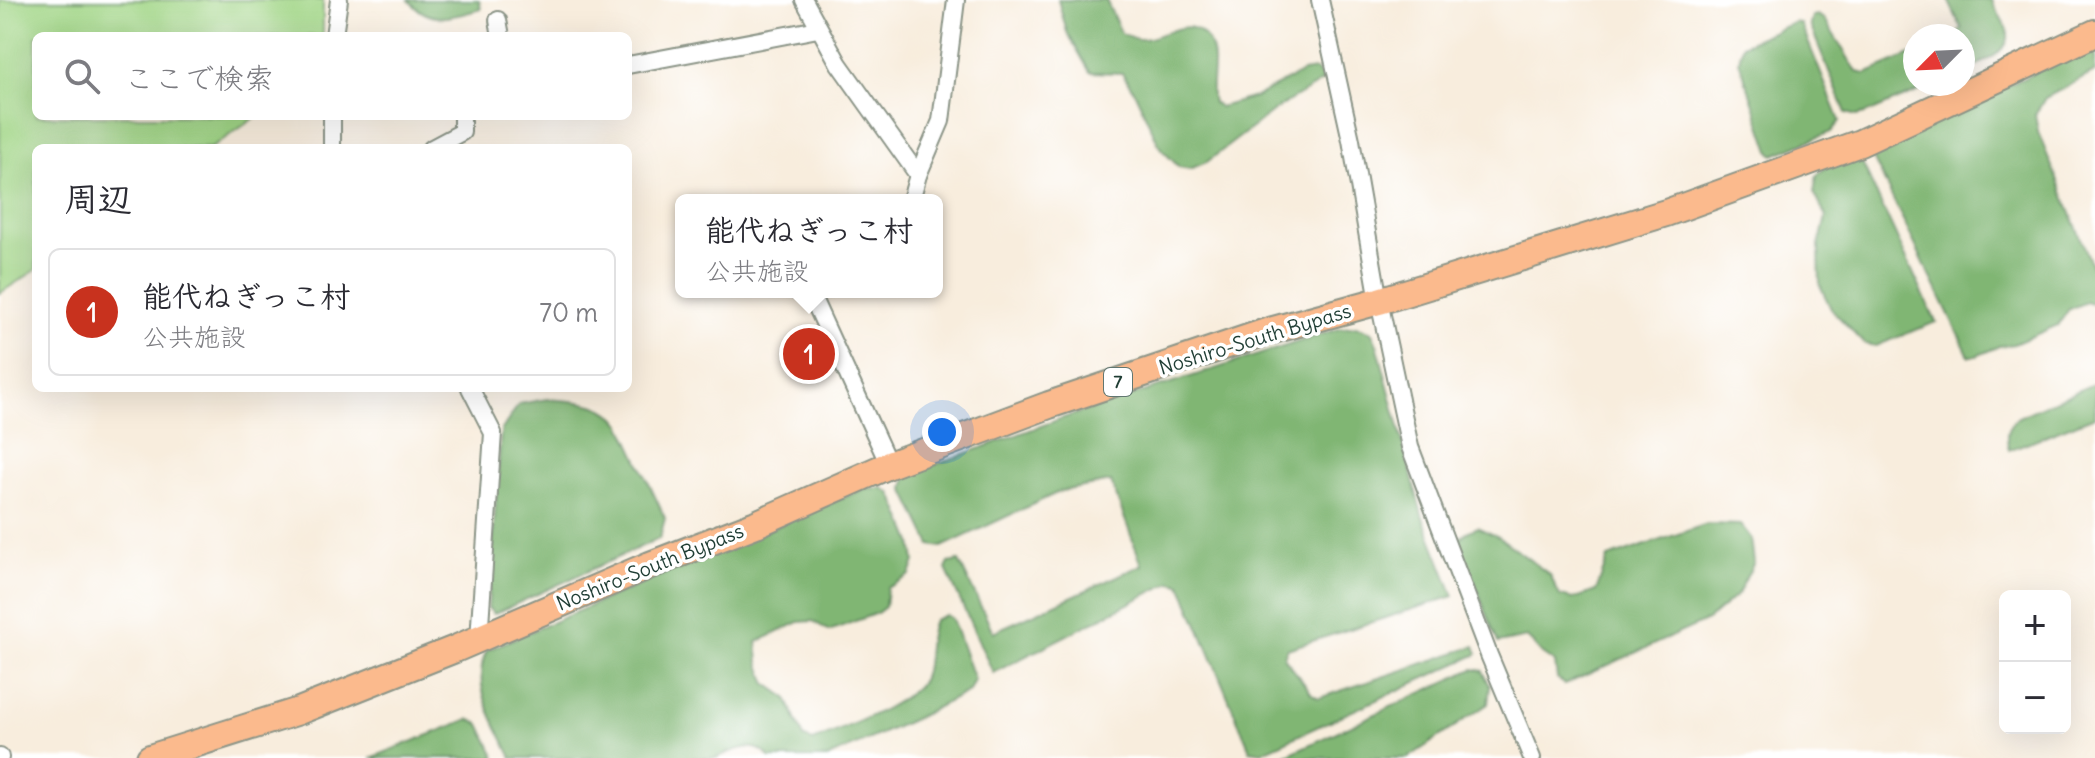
<!DOCTYPE html>
<html lang="ja">
<meta charset="utf-8">
<style>
:root{--surface:#fff;--page:#f7f7f7;--text:#2b2b33;--muted:#7c7c81;--line:#e1e1e2;--accent:#c8321e}
body{margin:0;font-family:Delius,"Klee One",sans-serif;background:var(--page);color:var(--text)}
.controls{position:absolute;right:24px;bottom:24px;display:grid;overflow:hidden;border-radius:12px;box-shadow:0 8px 32px #0002}
.controls button{width:72px;height:72px;display:grid;place-items:center;padding:0;border:0;border-bottom:2px solid var(--line);background:var(--surface);color:var(--text);font:40px sans-serif}
.compass{position:absolute;left:1903px;top:24px;width:72px;height:72px;border-radius:50%;background:var(--surface);box-shadow:0 8px 32px #0002;rotate:246deg}
.you{position:absolute;left:942px;top:432px;width:28px;height:28px;margin:-20px;border:6px solid #fff;border-radius:50%;background:#1a73e8;box-shadow:0 0 0 12px #1a73e833}
.badge{display:grid;place-items:center;width:52px;height:52px;border-radius:50%;background:var(--accent);color:#fff;font-size:26px;font-weight:700}
.pin{position:absolute;translate:-50% -50%;border:4px solid #fff;box-shadow:0 2px 8px #0006}
.popup{position:absolute;left:675px;top:194px;width:268px;height:104px;box-sizing:border-box;display:grid;place-content:center;border-radius:12px;background:var(--surface);filter:drop-shadow(0 2px 6px #0005);font-size:26px;white-space:nowrap;color:var(--muted)}
.popup b{font-size:30px;color:var(--text)}
.popup::after{content:'';position:absolute;left:50%;top:100%;margin-left:-16px;border:16px solid transparent;border-top-color:var(--surface)}
.list{margin:0;padding:0;list-style:none}
h2{display:flex;justify-content:space-between;align-items:center;height:104px;margin:0;padding:0 32px;font-size:34px}
h2 small{font-size:26px;font-weight:400;color:var(--muted)}
.list li{display:grid;grid-template-columns:52px 1fr auto;gap:24px;align-items:center;box-sizing:border-box;height:128px;margin:0 16px 16px;padding:0 16px;border:2px solid var(--line);border-radius:12px}
.list b{display:block;font-size:30px;white-space:nowrap}
.list p{margin:0;font-size:26px;white-space:nowrap;color:var(--muted)}
.list em{font-size:26px;font-style:normal;color:var(--muted)}
.icon{flex:none;width:44px;height:44px;fill:none;stroke:currentColor;stroke-width:2;stroke-linecap:round;stroke-linejoin:round}
.map{position:relative;flex:none;width:2095px;height:758px;overflow:hidden}
.search{position:absolute;background:var(--surface);box-shadow:0 8px 32px #0002;left:32px;top:32px;width:600px;height:88px;display:flex;align-items:center;gap:20px;box-sizing:border-box;padding:0 28px;border-radius:12px;color:var(--muted);font-size:30px}
.panel{position:absolute;background:var(--surface);box-shadow:0 8px 32px #0002;left:32px;top:144px;width:600px;height:248px;border-radius:12px}
.map>svg:first-child{display:block}
.green{fill:#a1d586;stroke:#60895d;stroke-width:2}
.forest{fill:#80b673;stroke:#507a54;stroke-width:2}
.lines{fill:none;stroke-linecap:round;stroke-linejoin:round}
.minor-casing{stroke:#8c9588;stroke-width:20}
.trunk-casing{stroke:#8c9588;stroke-width:30}
.minor{stroke:#fff;stroke-width:16}
.trunk{stroke:#fbba8d;stroke-width:26}
.labels{text-anchor:middle;stroke-width:7;stroke-linejoin:round;paint-order:stroke}
.shield{fill:#fff;stroke:#627771;stroke-width:2}
.shield-label{font-size:18px;font-weight:bold;fill:#1f3d34}
.street-label{font-size:20px;fill:#1f3d34;stroke:#fff}
</style>
<div class="map">
<svg width="2095" height="758" viewBox="0 0 2095 758">
<rect width="100%" height="100%" fill="#fff"/>
<filter id="ink" filterUnits="userSpaceOnUse"><feTurbulence type="fractalNoise" baseFrequency=".0125" numOctaves="2"/><feDisplacementMap in="SourceGraphic" scale="16" xChannelSelector="R" yChannelSelector="G"/><feConvolveMatrix kernelMatrix="1 2 1 2 8 2 1 2 1" color-interpolation-filters="sRGB"/></filter>
<filter id="wash" filterUnits="userSpaceOnUse"><feTurbulence type="fractalNoise" baseFrequency=".006" numOctaves="4" result="noise"/><feDisplacementMap in="SourceGraphic" scale="32" xChannelSelector="R" yChannelSelector="G"/><feGaussianBlur stdDeviation="1.8" result="paint"/><feColorMatrix in="noise" values="0 0 0 0 0 0 0 0 0 0 0 0 0 0 0 0 0 1.4 0 .05"/><feComposite in="paint" operator="in"/></filter>
<g filter="url(#wash)">
<rect width="100%" height="100%" fill="#f8eddd"/>
<path class="green" d="M 0,0 L 323,0 L 323,36 L 36,36 L 36,116 L 257,116 L 211,148 L 36,148 L 36,270 L 0,293 Z"/>
<g class="forest">
<path d="M 409,0 L 479,0 L 481,9 C 451,17 430,26 409,0 Z"/>
<path d="M 1058,0 L 1106,0 L 1121,33 C 1126,35 1133,39 1139,39 C 1162,41 1189,10 1208,41 C 1219,61 1208,83 1213,103 L 1220,107 L 1255,97 L 1303,72 L 1315,70 L 1326,79 L 1279,107 L 1207,162 L 1190,169 L 1179,167 L 1161,149 L 1135,93 L 1122,73 L 1090,72 L 1067,32 Z"/>
<path d="M 1948,0 L 1991,0 C 1996,10 2003,19 2007,30 C 2015,52 1978,64 1963,72 L 1963,36 L 1954,36 L 1962,29 Z"/>
<path d="M 1817,15 L 1824,19 L 1857,72 L 1866,74 L 1915,53 L 1915,84 L 1936,84 L 1865,114 L 1856,116 L 1846,113 L 1810,25 L 1812,16 Z"/>
<path d="M 1795,22 L 1801,24 L 1840,121 L 1831,132 L 1774,155 L 1770,151 L 1739,61 L 1742,45 Z"/>
<path d="M 2095,46 L 2095,72 L 2045,98 L 2035,115 L 2038,132 L 2095,273 L 2095,305 L 2086,302 L 2069,309 L 2058,325 L 2014,344 L 1999,346 L 1977,356 L 1969,356 L 1872,156 L 1877,144 Z"/>
<path d="M 1852,154 L 1862,163 L 1936,322 L 1876,346 L 1865,344 L 1831,309 L 1820,285 L 1819,246 L 1826,217 L 1814,192 L 1817,175 L 1832,161 Z"/>
<path d="M 1356,326 L 1372,332 L 1377,344 L 1422,515 L 1454,596 L 1287,649 L 1284,657 L 1312,694 L 1319,698 L 1475,646 L 1478,654 L 1262,752 L 1250,750 L 1181,584 L 1171,582 L 993,673 L 946,569 L 949,563 L 959,561 L 993,632 L 1142,565 L 1111,482 L 1061,491 L 942,547 L 931,545 L 904,489 L 907,475 L 1060,419 L 1338,329 Z"/>
<path d="M 2095,383 L 2095,416 L 2009,450 C 2005,434 2006,428 2018,417 Z"/>
<path d="M 547,399 C 576,402 603,400 622,425 L 665,518 L 660,538 L 494,614 L 488,608 L 501,431 L 519,404 Z"/>
<path d="M 866,488 L 883,488 L 892,494 L 912,542 L 915,561 L 910,575 L 887,588 L 885,607 L 877,613 L 829,631 L 813,621 L 799,622 L 757,642 L 759,662 L 767,684 L 787,698 L 804,738 L 813,741 C 838,730 918,701 924,675 C 929,656 926,639 934,620 L 946,615 L 952,619 L 974,680 L 969,691 L 914,719 L 827,758 L 770,758 C 755,739 734,750 716,758 L 512,758 C 497,725 469,686 487,650 Z"/>
<path d="M 1707,524 L 1741,525 L 1751,538 L 1754,562 L 1738,594 L 1708,620 L 1564,685 L 1557,678 L 1555,663 L 1542,654 L 1527,637 L 1498,643 L 1458,540 L 1467,532 L 1477,527 L 1499,537 L 1550,575 L 1560,596 L 1573,599 L 1596,591 L 1608,558 Z"/>
<path d="M 1473,669 L 1483,671 L 1490,686 L 1488,704 L 1408,758 L 1280,758 Z"/>
<path d="M 469,719 L 480,724 L 496,758 L 371,758 Z"/>
</g>
</g>
<g filter="url(#ink)">
<g class="lines">
<g class="minor-casing">
<g id="minor">
<path d="M 804,0 L 839,64 L 918,175"/>
<path d="M 1320,0 L 1351,140 L 1379,301 L 1410,447 L 1489,655 L 1532,758"/>
<path d="M 498,20 L 501,36"/>
<path d="M 334,36 L 339,0"/>
<path d="M 628,65 L 818,29"/>
<path d="M 332,148 L 332,116"/>
<path d="M 432,148 L 462,132 L 462,116"/>
<path d="M 911,200 L 918,175 L 941,121 L 956,0"/>
<path d="M 810,292 L 889,465"/>
<path d="M 470,388 L 493,433 L 479,639"/>
<path d="M 0,757 L 0,758"/>
</g>
</g>
<g class="trunk-casing">
<path id="trunk" d="M 150,758 L 299,711 L 455,649 L 650,565 L 756,524 L 889,465 L 1049,405 L 1266,332 L 1379,301 L 1666,213 L 1860,143 L 2095,33"/>
</g>
<use href="#minor" class="minor"/>
<use href="#trunk" class="trunk"/>
</g>
</g>
<g class="labels">
<rect class="shield" x="1104" y="368" width="28" height="28" rx="6"/>
<g class="shield-label">
<text x="1118" y="388">7</text>
</g>
<g class="street-label">
<text transform="translate(1255 339) rotate(-17)" y="7">Noshiro-South Bypass</text>
<text transform="translate(650 567) rotate(-22)" y="7">Noshiro-South Bypass</text>
</g>
</g>
</svg>
<div class="controls">
<button>+</button>
<button>−</button>
</div>
<svg class="compass" viewBox="-18 -18 36 36"><path d="M0-13l5 13h-10z" fill="#e53935"/><path d="M0 13l5-13h-10z" fill="#7c7c81"/></svg>
<div class="you"></div>
<div class="pin badge" style="left:809px;top:354px">1</div>
<div class="popup"><b>能代ねぎっこ村</b>公共施設</div>
<div class="search"><svg class="icon" aria-label="search" viewBox="0 0 24 24"><circle cx="10" cy="10" r="6"/><path d="M15 15l6 6"/></svg>ここで検索</div>
<section class="panel">
<h2>周辺<small></small></h2>
<ul class="list">
<li><span class="badge">1</span><div><b>能代ねぎっこ村</b><p>公共施設</p></div><em>70 m</em></li>
</ul>
</section>
</div>
